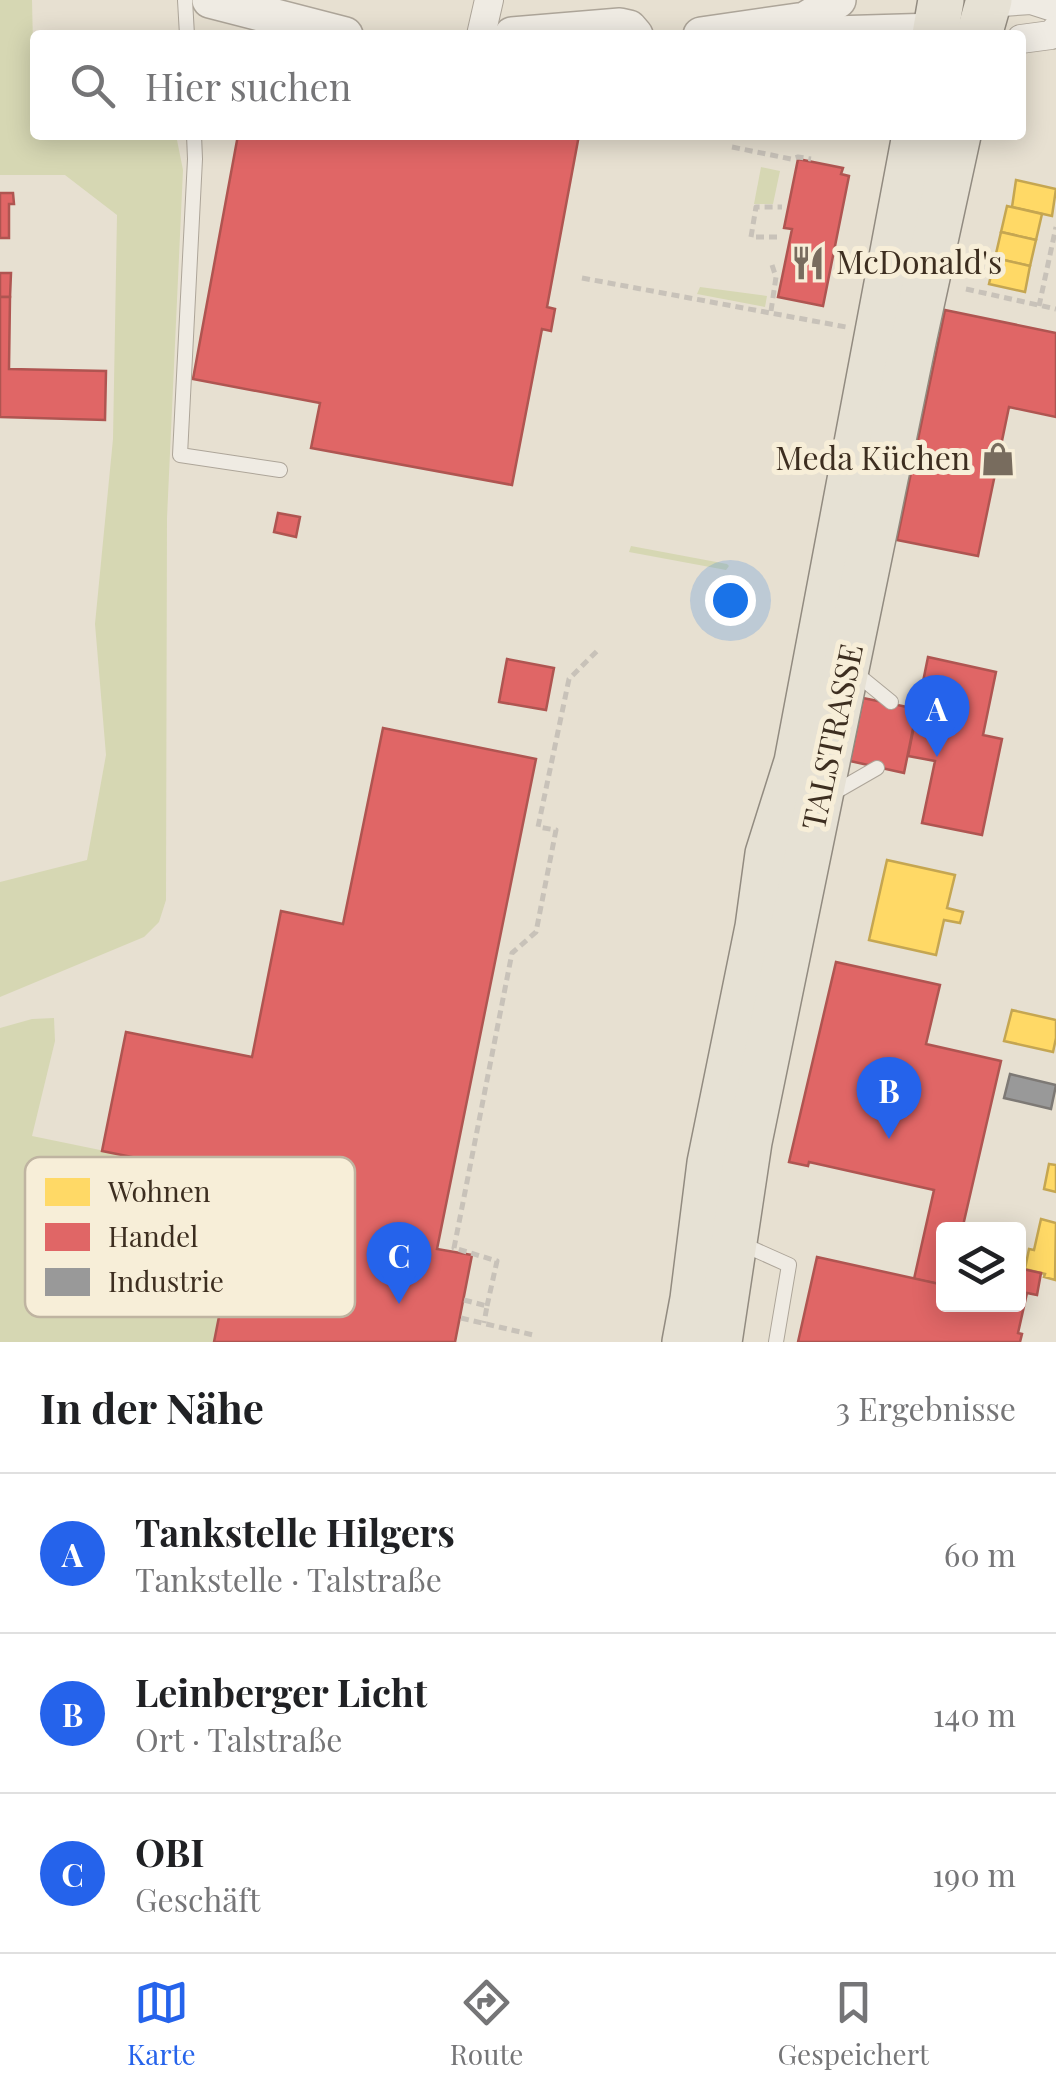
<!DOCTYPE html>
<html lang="de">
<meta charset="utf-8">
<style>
:root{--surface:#fff;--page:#f2f2f2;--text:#202124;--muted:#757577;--line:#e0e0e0;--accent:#2563eb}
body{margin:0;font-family:"Playfair Display",serif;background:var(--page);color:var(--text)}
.controls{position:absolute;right:30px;bottom:30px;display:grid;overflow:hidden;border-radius:10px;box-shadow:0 5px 25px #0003}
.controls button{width:90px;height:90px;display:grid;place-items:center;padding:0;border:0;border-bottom:2px solid var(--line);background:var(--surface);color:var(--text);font:50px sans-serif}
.you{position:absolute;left:730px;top:600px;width:35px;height:35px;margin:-25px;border:8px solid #fff;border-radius:50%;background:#1a73e8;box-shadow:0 0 0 15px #1a73e833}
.badge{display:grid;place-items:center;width:65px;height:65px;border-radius:50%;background:var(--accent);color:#fff;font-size:32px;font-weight:700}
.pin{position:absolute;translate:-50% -82px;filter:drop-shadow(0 2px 5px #0008)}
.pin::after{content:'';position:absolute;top:52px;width:35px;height:30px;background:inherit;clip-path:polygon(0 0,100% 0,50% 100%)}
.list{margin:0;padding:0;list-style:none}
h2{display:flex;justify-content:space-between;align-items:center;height:130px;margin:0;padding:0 40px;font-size:42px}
h2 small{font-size:32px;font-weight:400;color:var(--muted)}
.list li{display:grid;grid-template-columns:65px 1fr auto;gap:30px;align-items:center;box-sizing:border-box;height:160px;padding:0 40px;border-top:2px solid var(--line)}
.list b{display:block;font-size:38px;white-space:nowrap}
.list p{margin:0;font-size:32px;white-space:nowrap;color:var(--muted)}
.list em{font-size:32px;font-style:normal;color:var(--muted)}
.icon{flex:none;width:55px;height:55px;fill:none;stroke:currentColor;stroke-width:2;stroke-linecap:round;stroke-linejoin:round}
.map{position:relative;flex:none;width:1056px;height:1342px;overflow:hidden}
.search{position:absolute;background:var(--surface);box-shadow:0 5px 25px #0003;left:30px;right:30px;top:30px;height:110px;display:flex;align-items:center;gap:25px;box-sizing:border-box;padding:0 35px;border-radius:10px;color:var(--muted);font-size:38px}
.sheet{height:610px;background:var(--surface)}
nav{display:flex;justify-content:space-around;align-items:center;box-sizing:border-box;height:140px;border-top:2px solid var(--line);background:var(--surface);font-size:28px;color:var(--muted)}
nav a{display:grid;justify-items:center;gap:5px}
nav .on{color:var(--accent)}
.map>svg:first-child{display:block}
.green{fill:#d6d7b3}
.homes{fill:#ffd966;stroke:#c5a651;stroke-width:2.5}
.shops{fill:#e06666;stroke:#af5551;stroke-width:2.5}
.industry{fill:#999;stroke:#7d7975;stroke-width:2.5}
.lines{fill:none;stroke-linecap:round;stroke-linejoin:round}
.service-casing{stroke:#ada599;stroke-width:16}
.minor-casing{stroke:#ada599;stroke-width:30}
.tertiary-casing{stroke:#ada599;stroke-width:38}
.primary-casing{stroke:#928b80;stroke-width:48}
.path{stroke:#c8c2b9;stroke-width:5;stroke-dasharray:8 5;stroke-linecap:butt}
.service{stroke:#efebe3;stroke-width:14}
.minor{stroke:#efebe3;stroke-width:28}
.tertiary{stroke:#efebe3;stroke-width:35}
.primary{stroke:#e6e1d4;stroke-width:45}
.labels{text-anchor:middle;stroke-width:10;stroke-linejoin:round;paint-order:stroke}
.poi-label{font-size:32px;fill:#3d2e20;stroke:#f7eed8;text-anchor:start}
.street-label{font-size:32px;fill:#3d2e20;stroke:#f7eed8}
.key{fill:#f7eed8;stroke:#bfb4a1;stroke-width:2.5}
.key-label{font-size:28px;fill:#3d2e20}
</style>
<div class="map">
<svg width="1056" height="1342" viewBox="0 0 1056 1342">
<rect width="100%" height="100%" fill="#e7e0d1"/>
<g class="green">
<path d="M 0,0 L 32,0 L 35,135 L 176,135 L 183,170 L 167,518 L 166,900 L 159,922 L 144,937 L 0,997 L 0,882 L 87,860 L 106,755 L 95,624 L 113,439 L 117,215 L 65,175 L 0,175 Z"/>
<path d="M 761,167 L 780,171 L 773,204 L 754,204 Z"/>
<path d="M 700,287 L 767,296 L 765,307 L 697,294 Z"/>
<path d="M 631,546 L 727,564 L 729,566 L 726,570 L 629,552 Z"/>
<path d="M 54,1018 L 55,1041 L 32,1136 L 246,1180 L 214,1342 L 0,1342 L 0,1028 L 32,1019 Z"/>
</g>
<g class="homes">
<path d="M 1016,180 L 1056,189 L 1052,216 L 1012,207 Z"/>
<path d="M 1007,206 L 1042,214 L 1036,240 L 1001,232 Z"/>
<path d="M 1001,232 L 1036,240 L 1030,266 L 995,258 Z"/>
<path d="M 995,258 L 1030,266 L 1025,292 L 989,284 Z"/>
<path d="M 887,860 L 955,875 L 947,908 L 963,912 L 960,923 L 944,920 L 936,955 L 869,940 Z"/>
<path d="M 1012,1010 L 1056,1020 L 1056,1038 L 1053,1052 L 1004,1041 Z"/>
<path d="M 1049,1164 L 1056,1165 L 1056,1192 L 1044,1189 Z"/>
<path d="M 1041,1219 L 1056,1223 L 1055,1280 L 1044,1277 L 1045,1274 L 1025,1269 L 1029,1249 L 1034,1250 Z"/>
</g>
<g class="shops">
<path d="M 238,135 L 579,135 L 547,307 L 555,309 L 551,331 L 542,329 L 512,485 L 311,448 L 320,403 L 193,379 Z"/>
<path d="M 798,159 L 843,168 L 841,174 L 849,176 L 823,306 L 778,297 L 792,229 L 784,228 Z"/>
<path d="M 0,193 L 13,193 L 14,204 L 9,204 L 9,238 L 0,238 Z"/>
<path d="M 0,273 L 11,273 L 10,297 L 0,297 Z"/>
<path d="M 0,297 L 10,297 L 9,369 L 106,371 L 105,420 L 0,417 Z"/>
<path d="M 945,310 L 1056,333 L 1056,417 L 1009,407 L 978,556 L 897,540 Z"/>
<path d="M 278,513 L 300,517 L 296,537 L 274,532 Z"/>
<path d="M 928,657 L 996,672 L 983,735 L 1002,739 L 982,835 L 922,823 L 935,761 L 908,756 Z"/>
<path d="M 507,659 L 554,668 L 546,710 L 499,702 Z"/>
<path d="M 863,698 L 917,709 L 904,773 L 850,761 Z"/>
<path d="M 383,728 L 536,759 L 437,1249 L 472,1255 L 455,1342 L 214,1342 L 246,1180 L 102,1151 L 126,1032 L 252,1057 L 281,911 L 343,924 Z"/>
<path d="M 836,962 L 940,985 L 926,1044 L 1001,1061 L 962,1230 L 944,1230 L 944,1285 L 914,1279 L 934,1190 L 809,1162 L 808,1166 L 789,1162 Z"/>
<path d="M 817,1257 L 944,1285 L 944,1304 L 1018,1304 L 1018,1268 L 1041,1273 L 1037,1295 L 1027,1293 L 1018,1333 L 1022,1334 L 1020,1342 L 798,1342 Z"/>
</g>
<path class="industry" d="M 1010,1074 L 1056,1085 L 1051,1109 L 1004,1098 Z"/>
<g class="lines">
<g class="service-casing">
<g id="service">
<path d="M 185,0 L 187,35"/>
<path d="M 194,135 L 195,159 L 180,455 L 280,470"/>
<path d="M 853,671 L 891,702"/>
<path d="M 830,795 L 877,768"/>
<path d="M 742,1244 L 789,1265 L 776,1342"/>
</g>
</g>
<g class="minor-casing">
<g id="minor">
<path d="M 988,3 L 1031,0 L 1056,8"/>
<path d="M 481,35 L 489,0"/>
<path d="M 1021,39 L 1051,35 L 1056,30"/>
</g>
</g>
<g class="tertiary-casing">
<g id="tertiary">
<path d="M 210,0 L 345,35"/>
<path d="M 833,34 L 936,31"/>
<path d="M 512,35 L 620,26 L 629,28 L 635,35"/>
<path d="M 701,35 L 805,20 L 838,0"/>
</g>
</g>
<g class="primary-casing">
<g id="primary">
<path d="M 935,35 L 941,0"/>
<path d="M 979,35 L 989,0"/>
<path d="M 685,1342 L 693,1299 L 710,1163 L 758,927 L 768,854 L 797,762 L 915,135"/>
<path d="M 719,1342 L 749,1142 L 914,337 L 958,135"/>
</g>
</g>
<g class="path">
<path d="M 732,147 L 791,159 L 798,157 L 811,159"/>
<path d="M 777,237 L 751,237 L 756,207 L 782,207"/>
<path d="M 582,278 L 846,327"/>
<path d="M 966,289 L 1056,309"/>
<path d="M 1039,306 L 1056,227"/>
<path d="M 771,311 L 776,277 L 771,262"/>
<path d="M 464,1300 L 487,1306 L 484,1323"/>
<path d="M 487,1306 L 497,1261 L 454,1248 L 512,953 L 536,932 L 556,830 L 538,827 L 569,679 L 597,651"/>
<path d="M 461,1318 L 533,1335"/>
</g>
<use href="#service" class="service"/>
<use href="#minor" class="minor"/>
<use href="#tertiary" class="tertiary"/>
<use href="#primary" class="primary"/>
</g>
<defs>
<g id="restaurant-bare" transform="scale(2.7)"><path d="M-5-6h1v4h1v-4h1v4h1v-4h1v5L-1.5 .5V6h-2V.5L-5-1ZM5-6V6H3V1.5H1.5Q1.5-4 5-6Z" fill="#786c5e" stroke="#f7eed8" stroke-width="2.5" paint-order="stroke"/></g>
<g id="shop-bare" transform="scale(2.7)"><path d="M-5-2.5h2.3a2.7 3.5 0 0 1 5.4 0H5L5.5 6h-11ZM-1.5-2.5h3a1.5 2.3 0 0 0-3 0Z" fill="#786c5e" stroke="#f7eed8" stroke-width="2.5" paint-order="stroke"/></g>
</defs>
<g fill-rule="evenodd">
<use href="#restaurant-bare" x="808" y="263"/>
<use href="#shop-bare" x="998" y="459"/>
</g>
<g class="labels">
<g class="poi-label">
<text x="836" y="274">McDonald's</text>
<text x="970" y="470" text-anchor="end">Meda Küchen</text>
</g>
<g class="street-label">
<text transform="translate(833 737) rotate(-78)" y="11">TALSTRASSE</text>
</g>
</g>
<rect x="25" y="1157" width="330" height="160" rx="15" class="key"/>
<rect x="45" y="1178" width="45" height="28" fill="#ffd966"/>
<rect x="45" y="1223" width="45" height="28" fill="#e06666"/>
<rect x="45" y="1268" width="45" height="28" fill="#999"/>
<g class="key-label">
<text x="108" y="1202">Wohnen</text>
<text x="108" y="1247">Handel</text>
<text x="108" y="1292">Industrie</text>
</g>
</svg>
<div class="controls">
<button><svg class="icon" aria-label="layers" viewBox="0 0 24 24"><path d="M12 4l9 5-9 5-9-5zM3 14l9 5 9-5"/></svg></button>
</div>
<div class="you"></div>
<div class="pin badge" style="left:937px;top:757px">A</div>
<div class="pin badge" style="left:889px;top:1139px">B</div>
<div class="pin badge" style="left:399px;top:1304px">C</div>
<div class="search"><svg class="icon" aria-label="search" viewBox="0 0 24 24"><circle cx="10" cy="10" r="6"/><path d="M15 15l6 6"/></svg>Hier suchen</div>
</div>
<section class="sheet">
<h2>In der Nähe<small>3 Ergebnisse</small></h2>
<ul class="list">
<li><span class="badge">A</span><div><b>Tankstelle Hilgers</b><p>Tankstelle · Talstraße</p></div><em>60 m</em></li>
<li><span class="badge">B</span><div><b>Leinberger Licht</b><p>Ort · Talstraße</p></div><em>140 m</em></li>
<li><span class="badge">C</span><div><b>OBI</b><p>Geschäft</p></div><em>190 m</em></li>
</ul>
</section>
<nav>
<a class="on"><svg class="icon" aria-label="map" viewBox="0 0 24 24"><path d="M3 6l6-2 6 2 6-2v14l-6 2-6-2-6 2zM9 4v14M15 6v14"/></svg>Karte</a>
<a><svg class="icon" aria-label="directions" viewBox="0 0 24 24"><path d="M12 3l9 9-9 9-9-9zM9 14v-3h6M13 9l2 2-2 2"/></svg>Route</a>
<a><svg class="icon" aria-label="saved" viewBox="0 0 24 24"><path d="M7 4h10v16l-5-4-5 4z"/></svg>Gespeichert</a>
</nav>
